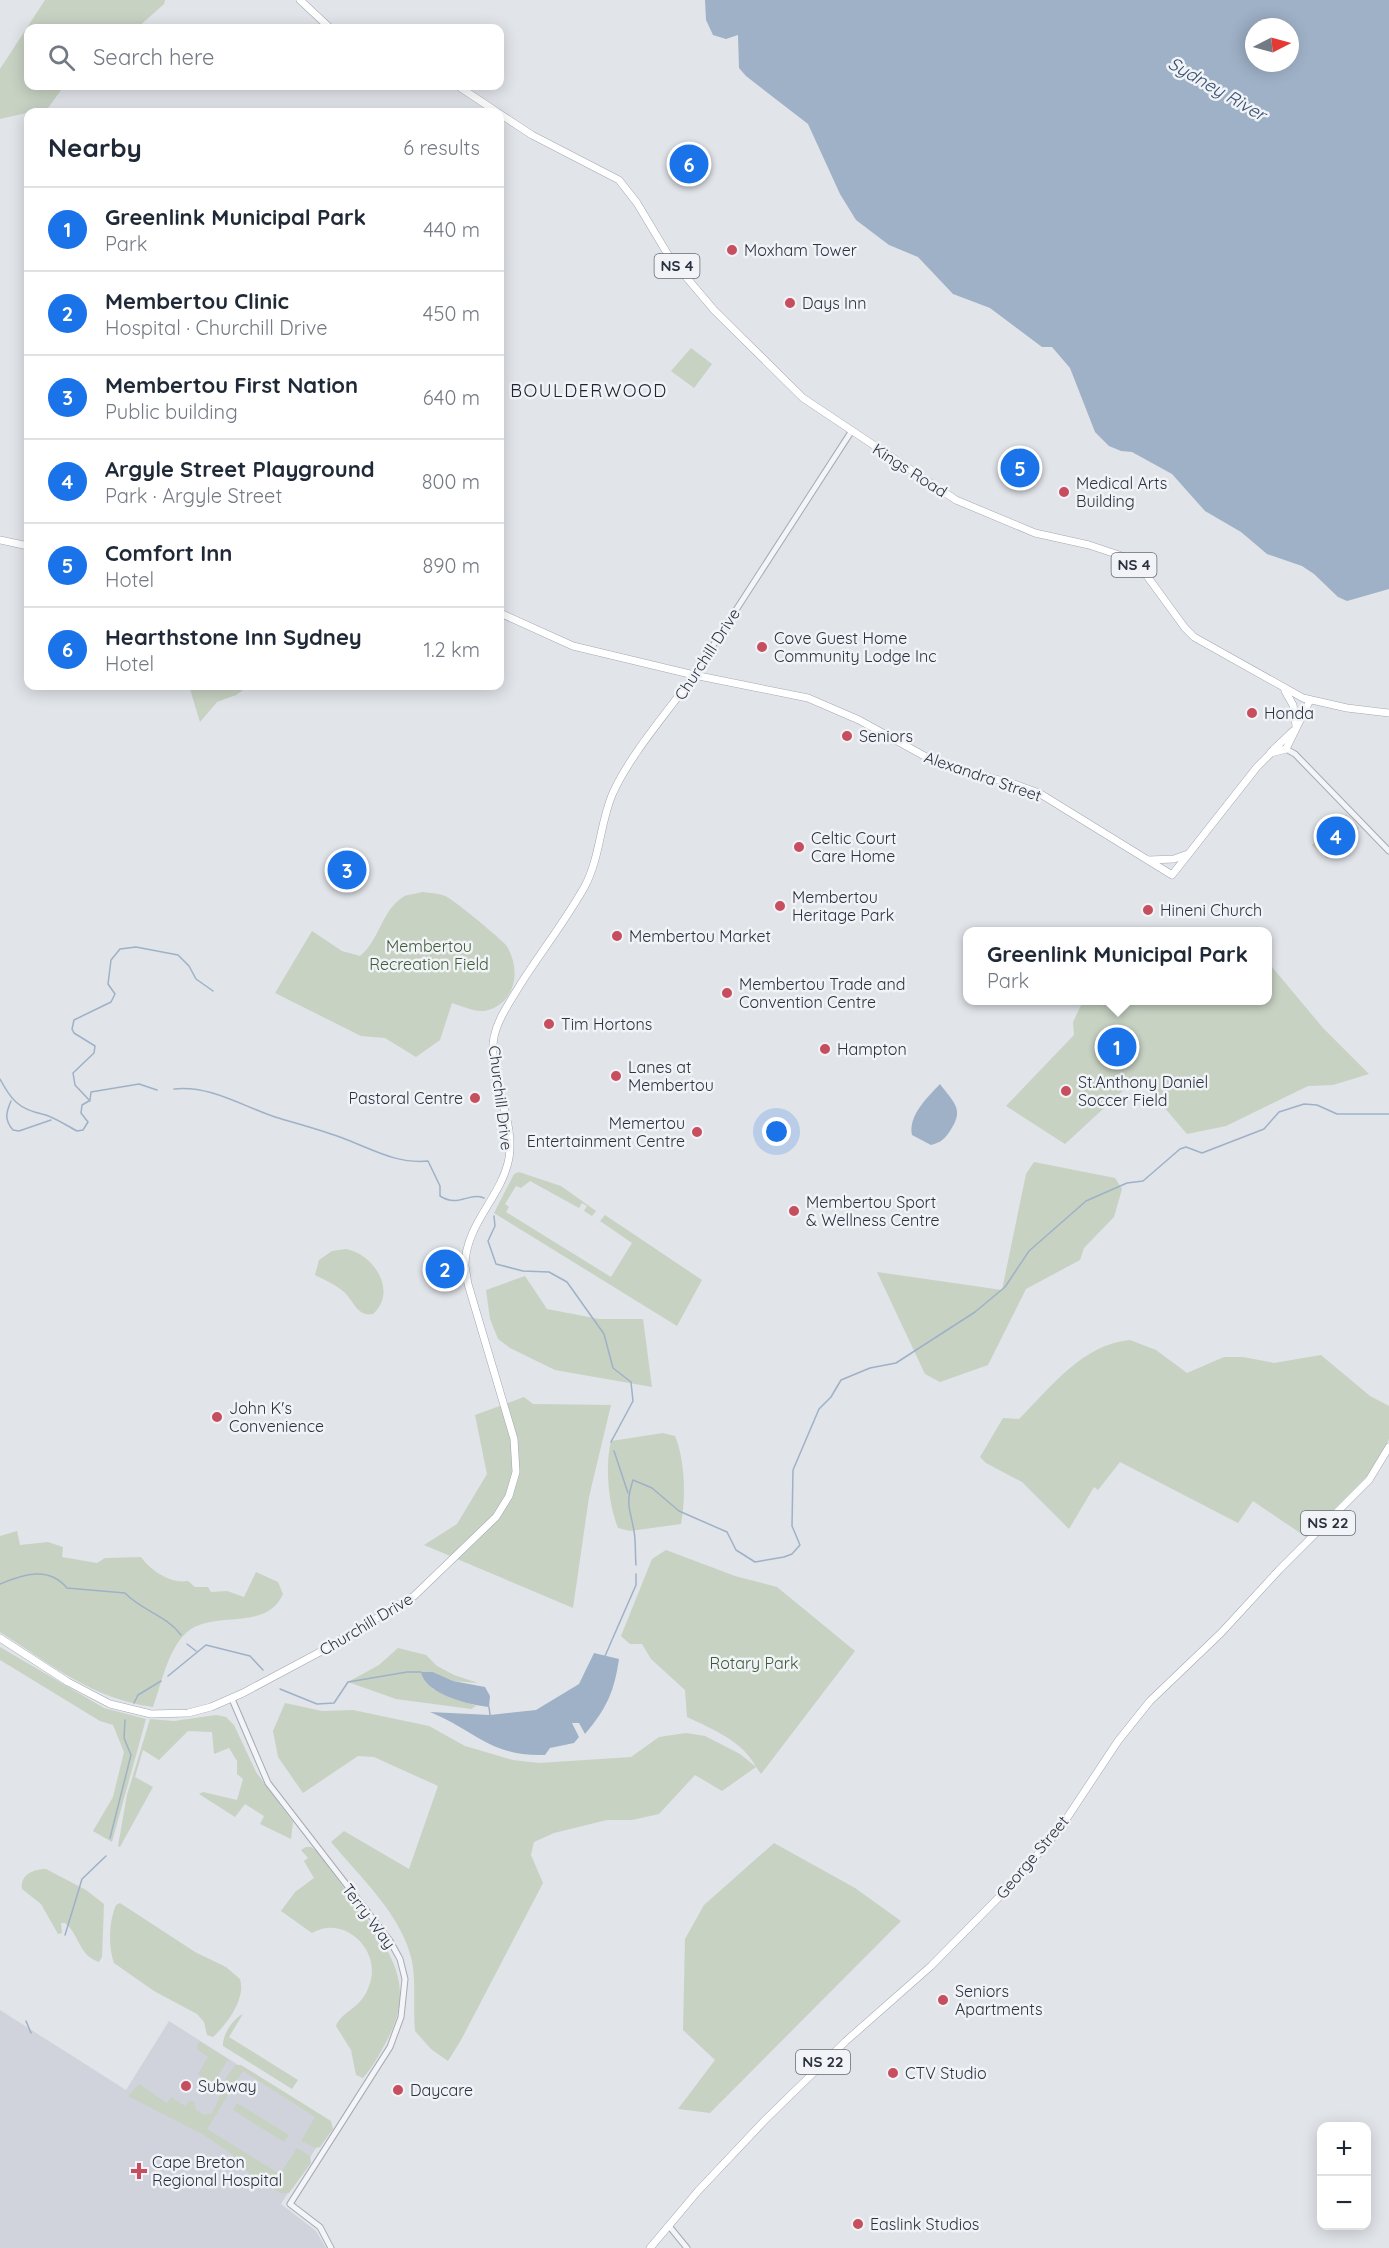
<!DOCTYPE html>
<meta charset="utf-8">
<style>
:root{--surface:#fff;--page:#f2f2f3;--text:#1f2937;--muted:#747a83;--line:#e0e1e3;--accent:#1a73e8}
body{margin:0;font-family:Quicksand,sans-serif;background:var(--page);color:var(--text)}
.controls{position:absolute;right:18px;bottom:18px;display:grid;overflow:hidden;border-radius:12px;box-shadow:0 3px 15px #0003}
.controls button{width:54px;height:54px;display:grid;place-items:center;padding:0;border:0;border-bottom:2px solid var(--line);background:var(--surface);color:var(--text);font:30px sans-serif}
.compass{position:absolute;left:1245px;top:18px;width:54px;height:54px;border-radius:50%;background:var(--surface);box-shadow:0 3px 15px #0003;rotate:84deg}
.you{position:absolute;left:777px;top:1132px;width:21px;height:21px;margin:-15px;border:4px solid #fff;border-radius:50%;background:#1a73e8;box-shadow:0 0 0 9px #1a73e833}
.badge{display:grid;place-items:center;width:39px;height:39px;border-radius:50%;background:var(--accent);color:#fff;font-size:20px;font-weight:700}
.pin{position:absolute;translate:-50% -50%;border:3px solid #fff;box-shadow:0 2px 6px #0006}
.popup{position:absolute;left:963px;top:927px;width:309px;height:78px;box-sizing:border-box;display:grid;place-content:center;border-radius:12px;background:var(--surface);filter:drop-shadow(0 2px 4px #0005);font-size:20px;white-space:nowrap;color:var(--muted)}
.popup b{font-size:22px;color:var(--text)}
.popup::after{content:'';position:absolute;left:50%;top:100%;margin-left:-12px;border:12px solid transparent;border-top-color:var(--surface)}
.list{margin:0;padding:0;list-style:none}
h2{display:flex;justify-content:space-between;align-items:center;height:78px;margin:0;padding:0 24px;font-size:26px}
h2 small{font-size:20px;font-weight:400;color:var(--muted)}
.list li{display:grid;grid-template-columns:39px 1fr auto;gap:18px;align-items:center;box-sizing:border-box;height:84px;padding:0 24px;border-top:2px solid var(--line)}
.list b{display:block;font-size:22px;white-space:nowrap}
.list p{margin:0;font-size:20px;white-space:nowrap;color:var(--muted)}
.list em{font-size:20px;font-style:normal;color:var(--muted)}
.icon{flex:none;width:33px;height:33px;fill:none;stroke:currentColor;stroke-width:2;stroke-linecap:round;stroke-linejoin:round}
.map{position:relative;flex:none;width:1389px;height:2248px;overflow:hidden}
.search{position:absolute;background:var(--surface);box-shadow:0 3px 15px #0003;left:24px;top:24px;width:480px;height:66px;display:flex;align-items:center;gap:15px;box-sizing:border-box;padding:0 21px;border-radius:12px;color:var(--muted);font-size:22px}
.panel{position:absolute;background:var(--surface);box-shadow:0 3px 15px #0003;left:24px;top:108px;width:480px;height:582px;border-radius:12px}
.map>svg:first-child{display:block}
.built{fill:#d0d3db}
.green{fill:#c7d2c3}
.water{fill:#9fb1c7;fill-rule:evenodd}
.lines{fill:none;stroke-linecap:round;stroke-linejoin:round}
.stream{stroke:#9fb1c7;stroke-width:1.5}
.minor-casing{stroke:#a7abb3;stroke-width:7}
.major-casing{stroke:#a1a8b4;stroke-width:8}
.minor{stroke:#f4f5f8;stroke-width:5}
.major{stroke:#fff;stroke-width:7}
.poi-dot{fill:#c64e5e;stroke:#f1f3f7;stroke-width:2}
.labels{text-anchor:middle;stroke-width:5;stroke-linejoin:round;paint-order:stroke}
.shield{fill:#f1f3f7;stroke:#666c77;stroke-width:1.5}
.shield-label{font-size:15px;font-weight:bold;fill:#2b3240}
.poi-label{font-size:16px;fill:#2b3240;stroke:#f1f3f7;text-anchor:start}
.street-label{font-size:16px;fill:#2b3240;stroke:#f1f3f7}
.park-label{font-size:16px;fill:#3e5b39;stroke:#f1f3f7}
.water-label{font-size:18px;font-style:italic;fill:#375071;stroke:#f1f3f7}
.neighbourhood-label{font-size:18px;letter-spacing:1.5px;fill:#1d2331;stroke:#f1f3f7}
</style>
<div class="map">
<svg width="1389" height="2248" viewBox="0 0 1389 2248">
<rect width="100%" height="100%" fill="#e1e4e9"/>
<path class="built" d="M 0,2010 L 126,2090 L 169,2021 L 331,2124 L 281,2204 L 316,2231 L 326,2248 L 0,2248 Z"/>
<g class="green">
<path d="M 45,0 L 165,0 L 164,4 L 137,28 L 28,28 L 28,86 L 64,86 L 48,108 L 0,119 L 0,69 Z"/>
<path d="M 691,348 L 712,364 L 694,388 L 671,371 Z"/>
<path d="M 189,686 L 249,686 L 236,695 L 217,702 L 200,722 Z"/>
<path d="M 1346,814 L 1359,828 L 1327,858 L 1312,845 Z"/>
<path d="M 422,892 C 429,893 438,893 445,896 C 452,898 501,939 506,945 C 522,969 516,1005 484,1011 C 474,1012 462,1006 452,1003 L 440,1040 L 416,1057 L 385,1038 L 361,1036 L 275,993 L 312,931 L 342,951 L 360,956 C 379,941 382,910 403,897 C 407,894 416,894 422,892 Z"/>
<path d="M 1267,961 L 1323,1028 L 1369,1074 L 1333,1085 L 1308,1086 L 1226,1126 L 1187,1134 L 1145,1085 L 1128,1086 L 1065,1144 L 1006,1106 L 1074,1035 L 1073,1022 L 1083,1001 L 1267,1000 Z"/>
<path d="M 1034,1162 L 1115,1178 L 1122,1189 L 1114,1217 L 1084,1248 L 1080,1260 L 1026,1289 L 988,1365 L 940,1382 L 925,1374 L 877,1272 L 1002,1290 L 1026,1174 Z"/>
<path d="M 519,1172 L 561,1186 L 596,1211 L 592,1216 L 584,1211 L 587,1206 L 582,1203 L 579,1208 L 530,1181 L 521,1188 L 516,1186 L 505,1204 L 509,1207 L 506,1212 L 611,1277 L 632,1243 L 600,1221 L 605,1215 L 702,1280 L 677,1326 L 494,1213 L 514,1174 Z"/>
<path d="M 346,1249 C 374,1254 398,1292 373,1314 C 357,1317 354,1301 344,1292 C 336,1285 325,1280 315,1275 L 319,1260 L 332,1251 Z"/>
<path d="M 525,1276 L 547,1309 L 599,1319 L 643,1319 L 652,1387 L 555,1370 L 510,1348 L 498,1339 L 490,1319 L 486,1290 Z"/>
<path d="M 1130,1340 L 1156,1350 L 1187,1373 L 1224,1357 L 1243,1357 L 1274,1363 L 1321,1355 L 1370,1396 L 1389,1406 L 1389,1439 L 1379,1460 L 1372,1471 L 1306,1537 L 1253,1501 L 1238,1523 L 1120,1462 L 1098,1490 L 1094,1487 L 1069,1529 L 1022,1482 L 986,1463 L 980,1457 L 1003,1418 L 1019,1419 C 1051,1387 1083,1344 1130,1340 Z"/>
<path d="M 524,1397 L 533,1404 L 611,1405 L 589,1497 L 573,1608 L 424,1545 L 457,1524 L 487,1474 L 475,1415 Z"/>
<path d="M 663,1433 L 675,1436 C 685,1460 686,1498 681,1524 L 630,1531 L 618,1528 C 608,1504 605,1465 611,1441 Z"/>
<path d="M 17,1531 L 20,1545 L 48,1542 L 63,1547 L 62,1557 L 97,1563 L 105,1558 L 141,1557 C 151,1571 171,1584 188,1581 L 195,1587 L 208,1587 L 211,1592 L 227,1591 L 244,1597 L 256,1572 L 278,1582 L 283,1594 C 265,1634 210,1607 184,1635 C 167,1653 161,1685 153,1707 C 93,1699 50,1664 0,1632 L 0,1536 Z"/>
<path d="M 666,1550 L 735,1576 L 777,1587 L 855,1651 L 761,1774 L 756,1767 L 722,1791 L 695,1775 L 659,1814 L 632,1820 L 607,1820 L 554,1833 L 534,1842 L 531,1855 L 543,1883 L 461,2040 L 448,2061 L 431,2049 L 415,2031 C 413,2008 416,1982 412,1961 C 402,1915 360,1877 331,1842 L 344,1831 L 409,1869 L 438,1786 L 374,1757 L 358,1756 L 303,1793 L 278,1757 L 273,1731 L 285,1703 L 322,1711 L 353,1710 L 429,1726 L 465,1746 L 513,1760 L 539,1763 L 631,1757 L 659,1737 L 686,1733 L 705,1736 L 740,1754 L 756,1767 C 743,1741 712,1729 687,1717 L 685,1690 L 651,1659 L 642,1644 L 630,1644 L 621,1636 L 652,1559 Z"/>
<path d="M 0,1647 L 104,1708 L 146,1719 L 112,1842 L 93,1831 L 113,1797 L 124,1752 L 113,1725 L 100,1721 L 0,1660 Z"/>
<path d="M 398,1648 L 426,1655 L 437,1666 L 454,1675 L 478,1683 L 453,1681 L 433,1672 L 421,1672 L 433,1689 L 476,1706 L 471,1709 L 396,1699 L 348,1682 L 379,1665 Z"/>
<path d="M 216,1715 L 226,1717 L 234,1725 L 256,1772 L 293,1822 L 291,1839 L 260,1824 L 264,1816 L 245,1804 L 235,1817 L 199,1794 L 203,1792 L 237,1800 L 243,1779 L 237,1774 L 237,1761 L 229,1748 L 214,1754 L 212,1732 L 188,1731 L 159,1760 L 143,1750 L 135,1777 L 153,1787 L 120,1847 L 118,1846 L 127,1795 L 150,1719 L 174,1721 Z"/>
<path d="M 774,1843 L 855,1888 L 901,1921 L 710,2113 L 678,2109 L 715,2060 L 683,2030 L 685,1939 L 704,1905 Z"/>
<path d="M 306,1847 L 311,1847 L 317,1851 C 332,1872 348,1893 363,1914 C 396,1959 415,1990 385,2044 C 379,2055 372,2068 363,2078 L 356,2075 L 351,2050 L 336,2026 C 343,2009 362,2010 370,1983 C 381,1950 344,1914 312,1933 L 281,1911 L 295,1892 L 314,1878 L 304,1861 L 308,1858 L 301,1850 Z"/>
<path d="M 46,1869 L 86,1890 L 104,1904 L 102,1957 L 99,1962 C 78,1955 80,1935 65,1923 L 61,1923 L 62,1933 L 58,1934 L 41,1904 L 22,1889 C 20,1875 33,1869 46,1869 Z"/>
<path d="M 120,1903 L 195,1952 L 226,1967 L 240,1979 C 246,1999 227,2024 213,2037 L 207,2035 L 204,2022 L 197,2014 L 154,1991 L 114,1963 C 108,1947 109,1921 116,1905 Z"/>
<path d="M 243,2014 L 229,2037 L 298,2080 L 292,2089 L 223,2046 C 222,2036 233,2018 243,2014 Z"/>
<path d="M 200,2042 L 228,2059 L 216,2080 L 202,2090 L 199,2084 L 203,2078 L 198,2074 L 208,2057 L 198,2050 L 197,2043 Z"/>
<path d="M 235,2065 L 241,2065 L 331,2121 L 333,2129 L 320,2147 L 315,2148 L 301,2141 L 315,2117 L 243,2071 L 231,2090 L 226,2085 L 225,2079 Z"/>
<path d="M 139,2084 L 167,2103 L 171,2097 L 185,2106 L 189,2101 L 194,2101 L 196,2110 L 205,2115 L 212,2113 L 221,2094 L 225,2093 L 228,2095 L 207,2129 L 280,2174 L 297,2148 L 310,2156 L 311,2163 L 289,2193 L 281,2193 L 251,2175 L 232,2154 L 204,2135 L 128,2096 Z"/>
<path d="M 237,2103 L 289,2135 L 284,2142 L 233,2110 Z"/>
</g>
<g class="water">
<path d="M 705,0 L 1389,0 L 1389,589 L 1347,601 L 1338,597 L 1314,574 L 1302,566 L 1267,554 L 1241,532 L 1205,511 L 1172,474 L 1132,452 L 1121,451 L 1109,446 L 1095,432 L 1070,368 L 1052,347 L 1042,347 L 990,308 L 953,294 L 918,257 L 889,245 L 856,220 L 840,194 L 808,124 L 746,76 L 739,68 L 738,35 L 726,39 L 713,35 L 706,20 ZM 1254,27 L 1290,27 L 1290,63 L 1254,63 Z"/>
<path d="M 940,1084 C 954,1103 965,1109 950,1131 C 944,1140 941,1142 931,1145 L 912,1135 C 908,1115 928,1097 940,1084 Z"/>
<path d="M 594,1653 L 619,1659 C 614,1692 607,1708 585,1734 L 579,1723 L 572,1723 L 579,1737 L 574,1743 L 550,1748 L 545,1755 C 491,1757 476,1731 430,1712 L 490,1715 L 536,1710 L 579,1684 Z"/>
<path d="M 421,1672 L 433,1672 L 453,1681 L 485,1687 L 490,1696 L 489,1707 C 469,1705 425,1694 421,1672 Z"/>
</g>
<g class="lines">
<g class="stream">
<path d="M 0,1079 C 11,1100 19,1109 42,1114 C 53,1116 67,1126 77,1131 L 83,1130 L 88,1122 L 81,1113 L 82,1105 L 89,1101"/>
<path d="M 174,1089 C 210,1085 242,1106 275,1117 C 298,1124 322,1130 345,1139 C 374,1150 397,1164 428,1161 L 440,1186 L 440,1196 C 459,1208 467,1192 484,1198"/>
<path d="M 90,1100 L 91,1092 L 139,1084 L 157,1090"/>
<path d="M 11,1101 C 6,1113 4,1119 13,1130 L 19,1131 L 51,1120"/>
<path d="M 90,1101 L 75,1085 L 73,1073 L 94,1053 L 95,1046 L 74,1033 L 72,1029 L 74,1020 L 111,1002 L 115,994 L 108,984 L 111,960 L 120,949 L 136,947 L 178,955 L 189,966 L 196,979 L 213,991"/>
<path d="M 494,1216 L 495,1226 L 488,1241 L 496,1264 L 523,1271 L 549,1272 L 567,1282 L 604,1334 L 613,1368 L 631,1382 L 633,1401 L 611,1442"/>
<path d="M 614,1451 L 628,1493"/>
<path d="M 636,1565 C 635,1554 636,1542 634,1531 C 630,1508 625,1505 633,1480 L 652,1488 L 679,1511 L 727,1532 L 736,1550 L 755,1562 L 784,1557 L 792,1554 L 800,1545 L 792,1526 L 793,1470 L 819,1409 L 831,1397 L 841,1380 L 870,1368 L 896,1363 L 975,1312 L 1005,1287 L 1029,1251 L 1086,1201 L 1127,1183 L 1143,1181 L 1180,1149 L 1186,1147 L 1202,1153 L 1264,1129 L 1279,1112 L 1304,1104 L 1317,1105 L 1337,1114 L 1389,1114"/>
<path d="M 0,1584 C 24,1574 49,1566 67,1588 L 125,1593 C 142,1611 166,1615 181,1635"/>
<path d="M 187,1644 L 196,1651"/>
<path d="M 605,1656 L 636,1585 L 636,1574"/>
<path d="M 168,1676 L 206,1645 L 250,1656 L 263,1670"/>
<path d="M 280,1689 L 317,1704 L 334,1703 L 348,1682 L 407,1672 L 421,1672"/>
<path d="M 134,1703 L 138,1695 L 161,1681"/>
<path d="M 489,1707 L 490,1715"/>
<path d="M 110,1838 L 131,1755 L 124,1738 L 125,1720"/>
<path d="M 65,1935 L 82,1879 L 106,1856"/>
<path d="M 26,2021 L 31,2033"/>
</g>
<g class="minor-casing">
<g id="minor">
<path d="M 694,675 L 851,432"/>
<path d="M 1286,749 L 1295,754 L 1389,851"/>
<path d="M 232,1699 L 268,1783 L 390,1941 L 400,1959 L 405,1979 L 401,2017 L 390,2047 L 290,2204 L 320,2227 L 331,2248"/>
<path d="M 669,2226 L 687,2248"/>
</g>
</g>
<g class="major-casing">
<g id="major">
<path d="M 300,0 L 330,28"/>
<path d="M 458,86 L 497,112"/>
<path d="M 500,114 L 532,135 L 619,180 L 637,203 L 670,258 L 714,310 L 803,398 L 956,500 L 1035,533 L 1089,545 L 1122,556 L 1147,576 L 1185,628 L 1194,637 L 1303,698 L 1347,708 L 1389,713"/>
<path d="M 0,540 L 28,546"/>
<path d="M 500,613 L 573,646 L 694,675 L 808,698 L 859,720 L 939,764 L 1014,784 L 1039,793 L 1172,875 L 1257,767 L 1271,753 L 1286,749 L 1310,700"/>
<path d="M 1285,691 L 1293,705 L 1296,726"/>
<path d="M 1271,752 L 1293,731"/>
<path d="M 1149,860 L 1174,859 L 1188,854"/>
<path d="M 0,1638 L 68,1682 L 110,1704 L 151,1714 L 188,1713 L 211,1707 L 243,1693 L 318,1653 L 414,1596 L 496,1517 L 509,1496 L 516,1472 L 514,1439 L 468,1284 L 465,1266 C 465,1224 502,1197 509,1158 C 516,1117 486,1078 494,1037 C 498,1018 510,1002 520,985 C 541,952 566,920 585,886 C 600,857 600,824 612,795 C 630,754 668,712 694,675"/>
<path d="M 650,2248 L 698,2191 L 765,2120 L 846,2041 L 931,1966 L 1008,1888 L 1059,1830 L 1118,1741 L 1150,1701 L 1221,1633 L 1279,1570 L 1369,1480 L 1389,1447"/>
</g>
</g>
<use href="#minor" class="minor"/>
<use href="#major" class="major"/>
</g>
<g class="poi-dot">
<circle cx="732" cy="250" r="6"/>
<circle cx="790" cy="303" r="6"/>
<circle cx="1064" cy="492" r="6"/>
<circle cx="762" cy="647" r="6"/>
<circle cx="1252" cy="713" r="6"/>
<circle cx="847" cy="736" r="6"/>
<circle cx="799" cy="847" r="6"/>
<circle cx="780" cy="906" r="6"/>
<circle cx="1148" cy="910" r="6"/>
<circle cx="617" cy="936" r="6"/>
<circle cx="727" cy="993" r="6"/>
<circle cx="549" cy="1024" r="6"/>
<circle cx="825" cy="1049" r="6"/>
<circle cx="616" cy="1076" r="6"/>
<circle cx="1066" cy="1091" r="6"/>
<circle cx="475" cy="1098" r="6"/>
<circle cx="697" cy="1132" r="6"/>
<circle cx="794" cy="1211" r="6"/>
<circle cx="217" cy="1417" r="6"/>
<circle cx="943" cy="2000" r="6"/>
<circle cx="893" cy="2073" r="6"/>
<circle cx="186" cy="2086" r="6"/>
<circle cx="398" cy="2090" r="6"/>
<path d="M136 2162h6v6h6v6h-6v6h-6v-6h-6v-6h6z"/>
<circle cx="858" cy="2224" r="6"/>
</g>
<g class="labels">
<g class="shield">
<rect x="654.5" y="254" width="45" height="24" rx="4.5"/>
<rect x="1111.5" y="553" width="45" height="24" rx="4.5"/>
<rect x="1301" y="1511" width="54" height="24" rx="4.5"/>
<rect x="796" y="2050" width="54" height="24" rx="4.5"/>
</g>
<g class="shield-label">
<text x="677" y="271">NS 4</text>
<text x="1134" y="570">NS 4</text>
<text x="1328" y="1528">NS 22</text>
<text x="823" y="2067">NS 22</text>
</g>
<g class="poi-label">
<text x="744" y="256">Moxham Tower</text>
<text x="802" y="309">Days Inn</text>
<text x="1076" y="489">Medical Arts<tspan x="1076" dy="18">Building</tspan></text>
<text x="774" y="644">Cove Guest Home<tspan x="774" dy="18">Community Lodge Inc</tspan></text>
<text x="1264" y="719">Honda</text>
<text x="859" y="742">Seniors</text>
<text x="811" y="844">Celtic Court<tspan x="811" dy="18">Care Home</tspan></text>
<text x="792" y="903">Membertou<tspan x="792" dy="18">Heritage Park</tspan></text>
<text x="1160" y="916">Hineni Church</text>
<text x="629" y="942">Membertou Market</text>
<text x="739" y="990">Membertou Trade and<tspan x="739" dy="18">Convention Centre</tspan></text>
<text x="561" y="1030">Tim Hortons</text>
<text x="837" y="1055">Hampton</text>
<text x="628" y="1073">Lanes at<tspan x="628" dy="18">Membertou</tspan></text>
<text x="1078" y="1088">St.Anthony Daniel<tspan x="1078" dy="18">Soccer Field</tspan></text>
<text x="463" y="1104" text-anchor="end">Pastoral Centre</text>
<text x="685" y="1129" text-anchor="end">Memertou<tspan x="685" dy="18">Entertainment Centre</tspan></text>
<text x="806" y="1208">Membertou Sport<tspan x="806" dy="18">&amp; Wellness Centre</tspan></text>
<text x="229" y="1414">John K's<tspan x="229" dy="18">Convenience</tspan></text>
<text x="955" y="1997">Seniors<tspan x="955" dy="18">Apartments</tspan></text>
<text x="905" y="2079">CTV Studio</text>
<text x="198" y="2092">Subway</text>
<text x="410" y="2096">Daycare</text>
<text x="152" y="2168">Cape Breton<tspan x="152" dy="18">Regional Hospital</tspan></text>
<text x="870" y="2230">Easlink Studios</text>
</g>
<g class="street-label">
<text transform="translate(910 470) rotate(33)" y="6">Kings Road</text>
<text transform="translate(707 654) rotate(-57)" y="6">Churchill Drive</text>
<text transform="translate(983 776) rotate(19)" y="6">Alexandra Street</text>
<text transform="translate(501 1098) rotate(83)" y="6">Churchill Drive</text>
<text transform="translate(366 1624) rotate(-31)" y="6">Churchill Drive</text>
<text transform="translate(1032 1857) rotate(-50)" y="6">George Street</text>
<text transform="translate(369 1916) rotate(53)" y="6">Terry Way</text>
</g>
<g class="park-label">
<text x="429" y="952">Membertou<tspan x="429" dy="18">Recreation Field</tspan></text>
<text x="754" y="1669">Rotary Park</text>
</g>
<g class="water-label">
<text transform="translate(1217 89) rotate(30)" y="6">Sydney River</text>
</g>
<g class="neighbourhood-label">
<text x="589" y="397">BOULDERWOOD</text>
</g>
</g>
</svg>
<div class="controls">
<button>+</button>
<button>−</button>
</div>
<svg class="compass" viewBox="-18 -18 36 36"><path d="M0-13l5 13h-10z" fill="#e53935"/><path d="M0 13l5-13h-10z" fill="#747a83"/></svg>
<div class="you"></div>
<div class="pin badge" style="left:1117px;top:1047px">1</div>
<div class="popup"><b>Greenlink Municipal Park</b>Park</div>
<div class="pin badge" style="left:445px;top:1269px">2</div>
<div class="pin badge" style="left:347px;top:870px">3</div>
<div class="pin badge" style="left:1336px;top:836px">4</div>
<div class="pin badge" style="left:1020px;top:468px">5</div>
<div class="pin badge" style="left:689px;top:164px">6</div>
<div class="search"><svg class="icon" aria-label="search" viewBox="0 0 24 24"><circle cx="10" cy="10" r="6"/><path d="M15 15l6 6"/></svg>Search here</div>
<section class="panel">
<h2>Nearby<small>6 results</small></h2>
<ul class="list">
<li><span class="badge">1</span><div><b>Greenlink Municipal Park</b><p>Park</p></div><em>440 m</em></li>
<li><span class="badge">2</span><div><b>Membertou Clinic</b><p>Hospital · Churchill Drive</p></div><em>450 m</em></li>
<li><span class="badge">3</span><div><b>Membertou First Nation</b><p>Public building</p></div><em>640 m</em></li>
<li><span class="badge">4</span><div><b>Argyle Street Playground</b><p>Park · Argyle Street</p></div><em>800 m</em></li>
<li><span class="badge">5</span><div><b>Comfort Inn</b><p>Hotel</p></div><em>890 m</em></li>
<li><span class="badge">6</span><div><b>Hearthstone Inn Sydney</b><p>Hotel</p></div><em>1.2 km</em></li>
</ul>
</section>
</div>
